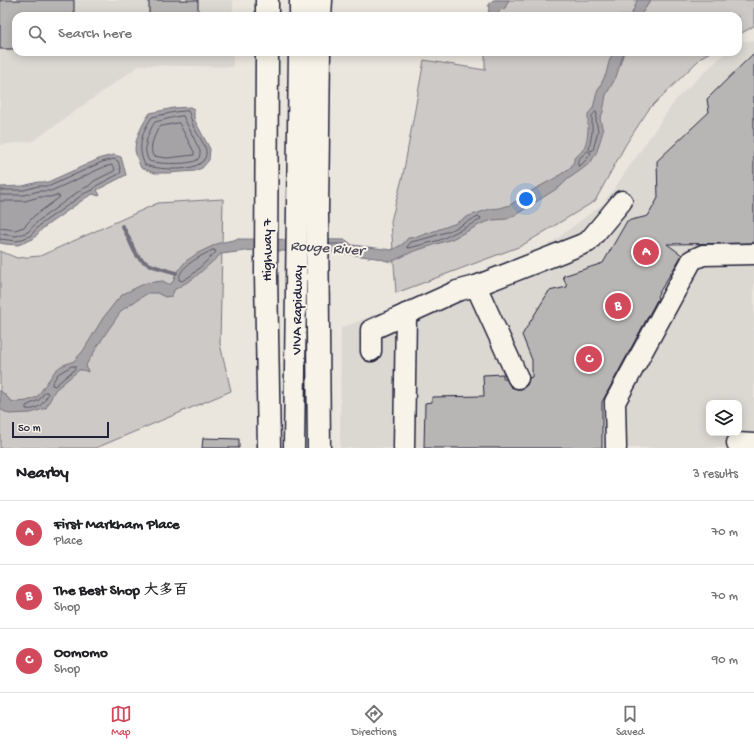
<!DOCTYPE html>
<meta charset="utf-8">
<style>
:root{--surface:#fff;--page:#f6f6f6;--text:#202124;--muted:#757577;--line:#e0e0e0;--accent:#d1495b}
body{margin:0;font-family:"Gochi Hand","LXGW WenKai TC",sans-serif;background:var(--page);color:var(--text)}
.controls{position:absolute;right:12px;bottom:12px;display:grid;overflow:hidden;border-radius:8px;box-shadow:0 2px 10px #0003}
.controls button{width:36px;height:36px;display:grid;place-items:center;padding:0;border:0;border-bottom:1px solid var(--line);background:var(--surface);color:var(--text);font:20px sans-serif}
.scale{position:absolute;left:12px;bottom:10px;width:97px;box-sizing:border-box;padding-left:4px;border:2px solid #22223b;border-top:0;font-size:11px;line-height:14px;white-space:nowrap;color:#22223b;-webkit-text-stroke:3px #f7f3e8;paint-order:stroke}
.you{position:absolute;left:526px;top:199px;width:14px;height:14px;margin:-10px;border:3px solid #fff;border-radius:50%;background:#1a73e8;box-shadow:0 0 0 6px #1a73e833}
.badge{display:grid;place-items:center;width:26px;height:26px;border-radius:50%;background:var(--accent);color:#fff;font-size:13px;font-weight:700}
.pin{position:absolute;translate:-50% -50%;border:2px solid #fff;box-shadow:0 1px 4px #0006}
.list{margin:0;padding:0;list-style:none}
h2{display:flex;justify-content:space-between;align-items:center;height:52px;margin:0;padding:0 16px;font-size:17px}
h2 small{font-size:13px;font-weight:400;color:var(--muted)}
.list li{display:grid;grid-template-columns:26px 1fr auto;gap:12px;align-items:center;box-sizing:border-box;height:64px;padding:0 16px;border-top:1px solid var(--line)}
.list b{display:block;font-size:15px;white-space:nowrap}
.list p{margin:0;font-size:13px;white-space:nowrap;color:var(--muted)}
.list em{font-size:13px;font-style:normal;color:var(--muted)}
.icon{flex:none;width:22px;height:22px;fill:none;stroke:currentColor;stroke-width:2;stroke-linecap:round;stroke-linejoin:round}
.map{position:relative;flex:none;width:754px;height:448px;overflow:hidden}
.search{position:absolute;background:var(--surface);box-shadow:0 2px 10px #0003;left:12px;right:12px;top:12px;height:44px;display:flex;align-items:center;gap:10px;box-sizing:border-box;padding:0 14px;border-radius:12px;color:var(--muted);font-size:15px}
.sheet{height:244px;background:var(--surface)}
nav{display:flex;justify-content:space-around;align-items:center;box-sizing:border-box;height:56px;border-top:1px solid var(--line);background:var(--surface);font-size:11px;color:var(--muted)}
nav a{display:grid;justify-items:center;gap:2px}
nav .on{color:var(--accent)}
.map>svg:first-child{display:block}
.built{fill:#dbd8d2;fill-rule:evenodd}
.green{fill:#cdc9c6;stroke:#787680}
.water{fill:#a6a3a6;stroke:#716f7b}
.lines{fill:none;stroke-linecap:round;stroke-linejoin:round}
.shore{stroke:#575666;stroke-width:1}
.stream{stroke:#716f7b;stroke-width:4}
.building{fill:#b8b6b5;stroke:#22223b}
.minor-casing{stroke:#22223b;stroke-width:23}
.major-casing{stroke:#22223b;stroke-width:25}
.minor{stroke:#f7f3e8;stroke-width:20}
.major{stroke:#f7f3e8;stroke-width:22}
.labels{text-anchor:middle;stroke-width:4;stroke-linejoin:round;paint-order:stroke}
.street-label{font-size:14px;fill:#22223b;stroke:#f7f3e8}
.water-label{font-size:15px;font-style:italic;fill:#504f60;stroke:#f7f3e8}
</style>
<div class="map">
<svg width="754" height="448" viewBox="0 0 754 448">
<rect width="100%" height="100%" fill="#eae6de"/>
<filter id="ink" filterUnits="userSpaceOnUse"><feTurbulence type="fractalNoise" baseFrequency=".025" numOctaves="2"/><feDisplacementMap in="SourceGraphic" scale="8" xChannelSelector="R" yChannelSelector="G"/><feConvolveMatrix kernelMatrix="1 2 1 2 8 2 1 2 1" color-interpolation-filters="sRGB"/></filter>
<g filter="url(#ink)">
<g class="built">
<path d="M 0,0 L 233,0 L 233,16 L 16,16 L 16,52 L 233,52 L 233,67 L 140,65 L 33,141 L 0,145 Z"/>
<path d="M 754,40 L 754,448 L 340,448 L 341,328 L 547,246 L 604,203 L 677,98 L 726,52 L 738,52 L 738,42 ZM 709,403 L 739,403 L 739,433 L 709,433 Z"/>
</g>
<g class="green">
<path d="M 495,0 L 754,0 L 754,26 L 738,35 L 738,16 L 488,16 Z"/>
<path d="M 485,52 L 710,52 L 703,56 L 649,109 L 626,144 L 595,201 L 521,246 L 396,293 L 391,221 L 403,175 L 424,60 L 485,70 Z"/>
<path d="M 223,199 L 220,344 L 231,391 L 96,448 L 0,448 L 0,251 L 17,258 L 40,256 L 158,203 Z"/>
</g>
<g class="water">
<path d="M 493,0 L 509,0 L 505,8 L 500,10 L 497,16 L 488,16 L 489,8 L 488,6 Z"/>
<path d="M 637,0 L 651,0 L 640,16 L 630,16 L 634,9 Z"/>
<path d="M 613,52 L 624,52 L 616,77 L 606,95 L 603,112 L 600,119 L 603,131 L 597,151 L 591,162 L 581,170 L 568,179 L 561,186 L 517,214 L 507,219 L 493,220 L 483,223 L 452,239 L 412,252 L 391,262 L 376,258 L 340,253 L 254,250 L 221,254 L 194,278 L 174,290 L 172,296 L 165,297 L 157,293 L 148,293 L 122,310 L 106,333 L 86,365 L 88,372 L 83,370 L 79,370 L 55,390 L 46,408 L 31,413 L 9,414 L 0,409 L 0,390 L 11,401 L 17,402 L 27,401 L 37,397 L 55,371 L 61,366 L 74,361 L 83,351 L 103,318 L 117,300 L 123,294 L 146,283 L 163,281 L 168,284 L 171,284 L 174,280 L 176,273 L 186,261 L 198,253 L 219,243 L 238,239 L 346,240 L 352,245 L 392,250 L 403,244 L 408,238 L 417,237 L 454,224 L 469,216 L 490,209 L 500,208 L 510,205 L 535,189 L 557,177 L 571,167 L 574,161 L 574,158 C 590,149 588,130 588,114 L 593,108 L 597,92 L 606,74 L 609,62 Z"/>
<path d="M 190,107 L 194,109 L 194,117 L 195,121 L 210,149 L 209,160 L 202,168 L 195,171 L 168,173 L 155,173 L 141,168 C 139,163 136,156 135,150 C 135,138 143,123 150,113 L 174,108 Z"/>
<path d="M 114,155 L 121,157 L 126,175 L 97,190 L 100,195 L 99,196 L 93,194 L 87,197 L 43,228 L 33,239 L 18,245 L 5,244 L 0,243 L 0,187 L 23,186 L 38,182 L 48,182 L 101,158 Z"/>
</g>
<g class="lines">
<g class="shore">
<path d="M 188,111 C 190,114 192,123 194,128 C 198,135 204,143 206,150 C 210,175 158,170 145,165 C 137,148 141,133 152,117 L 175,112 Z"/>
<path d="M 596,112 L 597,114 L 596,120 L 598,131 L 593,150 L 591,151 L 589,149 L 592,133 L 592,116 Z"/>
<path d="M 183,116 L 200,151 C 200,154 200,158 197,160 C 190,165 157,164 149,161 C 142,148 147,134 155,122 L 175,117 Z"/>
<path d="M 179,123 L 194,152 L 194,155 L 167,158 L 153,156 C 149,146 154,137 159,127 Z"/>
<path d="M 588,151 L 591,153 L 587,159 L 580,166 L 578,166 L 578,160 Z"/>
<path d="M 0,190 L 24,190 L 38,186 L 50,186 L 102,162 L 114,159 L 118,161 L 121,172 L 119,174 L 96,186 L 93,190 L 85,193 L 41,224 L 30,236 L 17,241 L 0,239"/>
<path d="M 0,195 L 24,195 L 39,191 L 51,191 L 104,167 L 112,165 L 115,169 L 114,171 L 94,181 L 89,186 L 82,189 L 38,221 L 28,232 L 16,236 L 0,234"/>
<path d="M 0,201 L 25,201 L 39,197 L 50,197 L 57,195 L 60,197 L 34,216 L 24,227 L 15,230 L 0,228"/>
<path d="M 479,217 L 481,218 L 480,220 L 440,240 L 409,248 L 407,247 L 411,242 C 425,239 442,234 456,228 C 464,224 471,219 479,217 Z"/>
<path d="M 329,244 L 345,244 L 348,248 L 347,250 L 329,249"/>
<path d="M 213,250 L 216,251 L 215,253 L 192,275 L 182,281 L 179,280 C 178,267 202,255 213,250 Z"/>
<path d="M 72,366 L 75,366 L 75,369 L 55,386 L 52,385 L 52,383 L 58,374 Z"/>
<path d="M 45,392 L 47,392 L 48,394 C 44,403 38,411 26,409 L 26,406 L 39,400 Z"/>
</g>
<path class="stream" d="M 122,226 C 128,234 130,243 135,252 C 142,266 162,268 176,273"/>
</g>
<g class="building">
<path d="M 0,0 L 74,0 L 74,16 L 16,16 L 16,49 L 0,49 Z"/>
<rect x="149" y="0" width="49" height="16"/>
<path d="M 754,53 L 754,243 L 667,244 L 682,255 L 657,296 L 658,298 L 602,402 L 602,448 L 424,448 L 425,403 L 432,402 L 432,397 L 484,396 L 483,375 L 503,374 L 503,379 L 506,379 L 511,387 L 517,389 L 522,389 L 527,385 L 529,378 L 532,377 L 532,360 L 522,335 L 549,291 L 567,287 L 563,276 L 603,263 L 627,221 L 648,216 L 658,198 L 657,161 L 709,112 L 707,99 Z"/>
<path d="M 203,438 L 239,439 L 239,448 L 202,448 Z"/>
</g>
<g class="lines">
<g class="minor-casing">
<g id="minor">
<path d="M 300,16 L 300,0"/>
<path d="M 476,286 L 588,242 L 622,201"/>
<path d="M 371,351 L 371,330 L 457,291 L 476,286 L 518,378"/>
<path d="M 737,443 L 754,444"/>
<path d="M 294,448 L 299,52"/>
<path d="M 404,448 L 406,314"/>
<path d="M 616,448 L 615,402 L 692,260 L 703,255 L 754,254"/>
</g>
</g>
<g class="major-casing">
<g id="major">
<path d="M 267,16 L 267,0"/>
<path d="M 320,16 L 321,0"/>
<path d="M 267,52 L 266,274 L 269,448"/>
<path d="M 319,448 L 317,211 L 319,52"/>
</g>
</g>
<use href="#minor" class="minor"/>
<use href="#major" class="major"/>
</g>
</g>
<g class="labels">
<g class="street-label">
<text transform="translate(266 250) rotate(-90)" y="5">Highway 7</text>
<text transform="translate(296 310) rotate(-89)" y="5">VIVA Rapidway</text>
</g>
<g class="water-label">
<text transform="translate(327 247) rotate(4)" y="5">Rouge River</text>
</g>
</g>
</svg>
<div class="controls">
<button><svg class="icon" aria-label="layers" viewBox="0 0 24 24"><path d="M12 4l9 5-9 5-9-5zM3 14l9 5 9-5"/></svg></button>
</div>
<div class="scale">50 m</div>
<div class="you"></div>
<div class="pin badge" style="left:646px;top:252px">A</div>
<div class="pin badge" style="left:618px;top:306px">B</div>
<div class="pin badge" style="left:589px;top:359px">C</div>
<div class="search"><svg class="icon" aria-label="search" viewBox="0 0 24 24"><circle cx="10" cy="10" r="6"/><path d="M15 15l6 6"/></svg>Search here</div>
</div>
<section class="sheet">
<h2>Nearby<small>3 results</small></h2>
<ul class="list">
<li><span class="badge">A</span><div><b>First Markham Place</b><p>Place</p></div><em>70 m</em></li>
<li><span class="badge">B</span><div><b>The Best Shop 大多百</b><p>Shop</p></div><em>70 m</em></li>
<li><span class="badge">C</span><div><b>Oomomo</b><p>Shop</p></div><em>90 m</em></li>
</ul>
</section>
<nav>
<a class="on"><svg class="icon" aria-label="map" viewBox="0 0 24 24"><path d="M3 6l6-2 6 2 6-2v14l-6 2-6-2-6 2zM9 4v14M15 6v14"/></svg>Map</a>
<a><svg class="icon" aria-label="directions" viewBox="0 0 24 24"><path d="M12 3l9 9-9 9-9-9zM9 14v-3h6M13 9l2 2-2 2"/></svg>Directions</a>
<a><svg class="icon" aria-label="saved" viewBox="0 0 24 24"><path d="M7 4h10v16l-5-4-5 4z"/></svg>Saved</a>
</nav>
